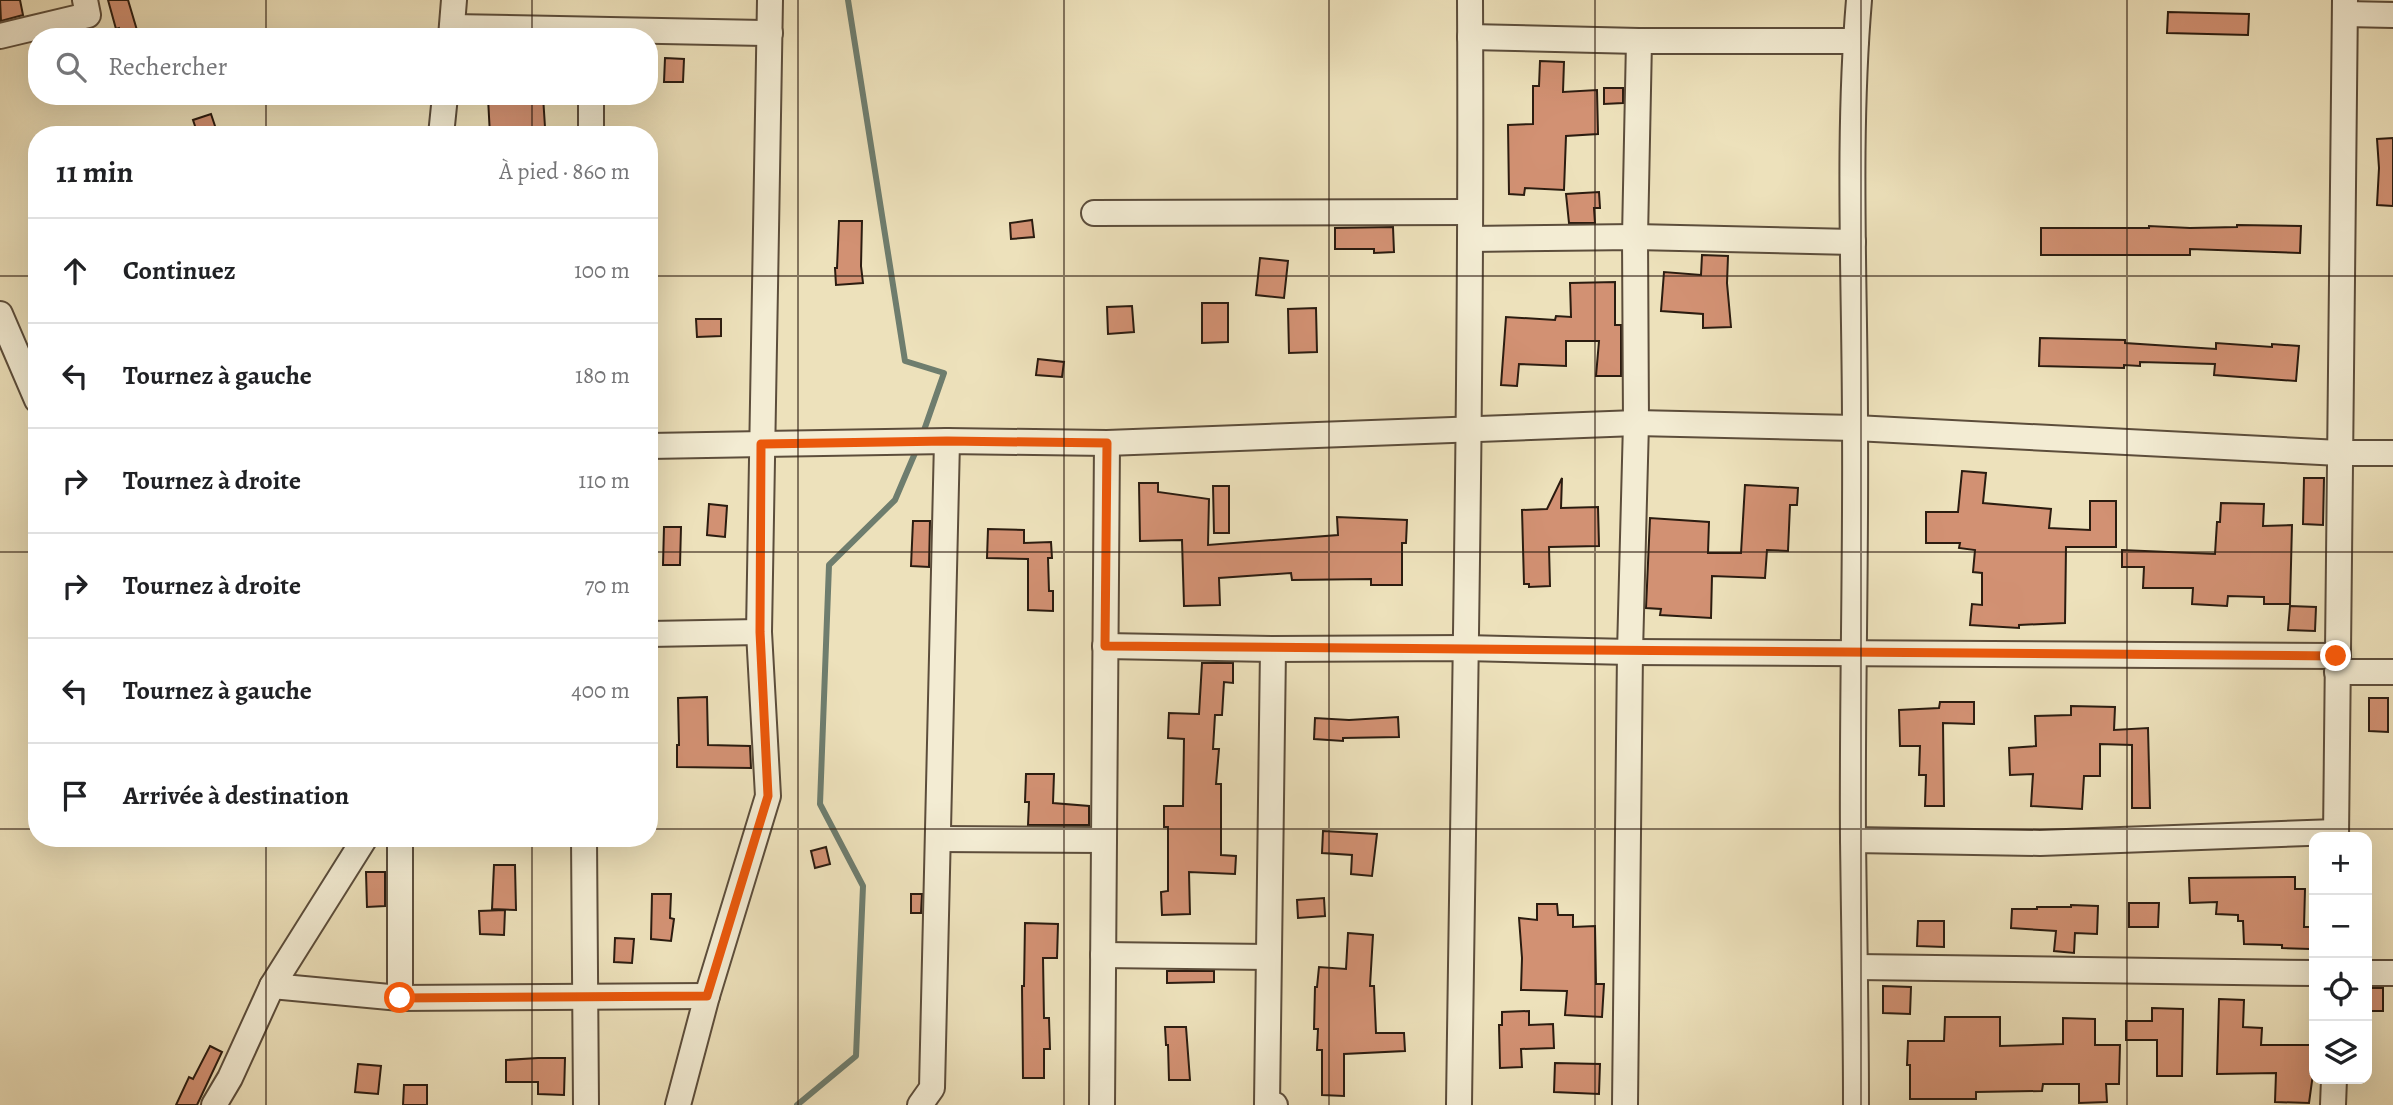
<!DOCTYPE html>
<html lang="fr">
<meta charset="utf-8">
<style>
:root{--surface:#fff;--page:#f2f2f2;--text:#202124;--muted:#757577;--line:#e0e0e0}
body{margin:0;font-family:Alegreya,serif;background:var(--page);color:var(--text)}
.controls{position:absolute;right:21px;bottom:21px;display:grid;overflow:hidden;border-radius:14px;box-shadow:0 7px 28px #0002}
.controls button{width:63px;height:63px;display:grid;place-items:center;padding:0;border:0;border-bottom:2px solid var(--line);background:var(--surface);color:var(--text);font:35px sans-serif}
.stop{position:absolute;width:21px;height:21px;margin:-16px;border:5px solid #ea580c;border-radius:50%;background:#fff}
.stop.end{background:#ea580c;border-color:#fff;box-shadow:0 2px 7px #0008}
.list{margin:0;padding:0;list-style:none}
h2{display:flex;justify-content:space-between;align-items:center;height:91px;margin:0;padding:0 28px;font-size:30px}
h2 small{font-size:23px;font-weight:400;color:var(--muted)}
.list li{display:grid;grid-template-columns:46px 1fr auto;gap:21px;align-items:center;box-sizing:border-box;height:105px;padding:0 28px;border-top:2px solid var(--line)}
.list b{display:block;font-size:26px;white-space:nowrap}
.list em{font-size:23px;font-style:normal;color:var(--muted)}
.icon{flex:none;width:38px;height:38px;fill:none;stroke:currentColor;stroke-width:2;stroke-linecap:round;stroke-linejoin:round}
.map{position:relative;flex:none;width:2393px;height:1105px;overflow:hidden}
.search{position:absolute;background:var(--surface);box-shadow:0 7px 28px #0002;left:28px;top:28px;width:630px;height:77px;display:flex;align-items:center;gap:18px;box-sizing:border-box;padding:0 24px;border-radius:28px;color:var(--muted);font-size:26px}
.panel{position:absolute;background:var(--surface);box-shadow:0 7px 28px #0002;left:28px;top:126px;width:630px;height:721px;border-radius:28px}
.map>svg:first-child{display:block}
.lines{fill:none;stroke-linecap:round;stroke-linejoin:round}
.stream{stroke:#6e7d6e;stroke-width:6}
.building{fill:#d29173;stroke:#2b1c10;stroke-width:2}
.minor-casing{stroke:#5c4d3b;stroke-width:28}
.minor{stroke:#f3ecd3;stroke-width:24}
.route{stroke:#ea580c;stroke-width:9}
.grid{fill:none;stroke:#2b1c10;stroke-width:2;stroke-opacity:0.55}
</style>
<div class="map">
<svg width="2393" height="1105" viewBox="0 0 2393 1105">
<rect width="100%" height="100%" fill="#ede1bb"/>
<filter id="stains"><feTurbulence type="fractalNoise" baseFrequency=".00286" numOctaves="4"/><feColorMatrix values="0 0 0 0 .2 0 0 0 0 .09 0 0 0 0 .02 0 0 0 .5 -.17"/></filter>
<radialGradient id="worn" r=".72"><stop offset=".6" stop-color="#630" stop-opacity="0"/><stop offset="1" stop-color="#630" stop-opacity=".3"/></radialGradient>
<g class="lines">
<g class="stream">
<path d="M 848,0 L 905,361 L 944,373 L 922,436"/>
<path d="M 797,1105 L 856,1056 L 863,886 L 820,804 L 829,565 L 895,500 L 918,446"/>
</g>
</g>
<g class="building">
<path d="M 0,0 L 20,0 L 23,15 L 1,21 Z"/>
<path d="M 108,0 L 128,0 L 139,37 L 121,37 L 119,28 L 116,29 Z"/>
<path d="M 2168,12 L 2249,14 L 2248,35 L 2167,33 Z"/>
<path d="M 665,58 L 684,59 L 683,82 L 664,82 Z"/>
<path d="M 1540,61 L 1564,62 L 1563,92 L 1597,90 L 1598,134 L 1566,136 L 1564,190 L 1525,188 L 1524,195 L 1509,194 L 1508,125 L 1533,124 L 1533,86 L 1539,86 Z"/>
<path d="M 1604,88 L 1623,88 L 1623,103 L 1604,104 Z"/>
<path d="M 513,96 L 543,96 L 545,127 L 519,129 L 519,135 L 490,135 L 488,98 Z"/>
<path d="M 211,114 L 218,135 L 198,135 L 193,120 Z"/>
<path d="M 2393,138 L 2393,206 L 2377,205 L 2379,168 L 2377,139 Z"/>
<path d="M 1599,192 L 1600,208 L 1594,208 L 1595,223 L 1569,223 L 1566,194 Z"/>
<path d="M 1032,220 L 1034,237 L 1011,239 L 1010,223 Z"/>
<path d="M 839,221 L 862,221 L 861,266 L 863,283 L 836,285 L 835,268 L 837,268 Z"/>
<path d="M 2237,225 L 2301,226 L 2300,253 L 2190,249 L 2190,255 L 2041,255 L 2041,228 L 2149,228 L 2149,226 L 2190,228 L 2237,227 Z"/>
<path d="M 1393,227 L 1394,252 L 1374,253 L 1374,249 L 1335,249 L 1335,228 Z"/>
<path d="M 1702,255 L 1728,256 L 1727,283 L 1731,327 L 1703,328 L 1703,314 L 1661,311 L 1664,272 L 1701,275 Z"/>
<path d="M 1260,258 L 1288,261 L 1284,298 L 1256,295 Z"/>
<path d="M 1615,282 L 1615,325 L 1621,325 L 1621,376 L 1596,376 L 1599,341 L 1566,341 L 1566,366 L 1519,364 L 1517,386 L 1501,385 L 1506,317 L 1555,320 L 1556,316 L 1571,317 L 1570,283 Z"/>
<path d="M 1202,303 L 1228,303 L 1228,342 L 1202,343 Z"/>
<path d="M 1132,306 L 1134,332 L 1108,334 L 1107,307 Z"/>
<path d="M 1316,308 L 1317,352 L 1289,353 L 1288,309 Z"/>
<path d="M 696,319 L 721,319 L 721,336 L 697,337 Z"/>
<path d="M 2040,338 L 2125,340 L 2125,343 L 2216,349 L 2216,343 L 2272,347 L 2272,344 L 2299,346 L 2296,381 L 2214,375 L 2215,364 L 2140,362 L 2140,366 L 2124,365 L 2124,368 L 2039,366 Z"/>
<path d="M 1038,359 L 1064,362 L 1062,377 L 1036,375 Z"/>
<path d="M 1962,471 L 1986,473 L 1983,503 L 2051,509 L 2049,528 L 2090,530 L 2090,501 L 2116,501 L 2116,547 L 2066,547 L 2065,623 L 2019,625 L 2019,628 L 1970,625 L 1972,604 L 1982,605 L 1982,573 L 1973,572 L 1975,550 L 1959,548 L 1960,543 L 1926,543 L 1926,512 L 1958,512 Z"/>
<path d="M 1562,478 L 1561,508 L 1598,507 L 1599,546 L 1549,547 L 1550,586 L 1529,587 L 1529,584 L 1524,584 L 1522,510 L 1547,509 Z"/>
<path d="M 2304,478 L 2324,478 L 2323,525 L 2303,524 Z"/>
<path d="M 1139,483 L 1158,483 L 1158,492 L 1209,499 L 1208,545 L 1338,535 L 1337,517 L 1407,520 L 1406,543 L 1402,543 L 1402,585 L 1371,585 L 1371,579 L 1292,580 L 1291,573 L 1219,578 L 1220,605 L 1184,606 L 1182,540 L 1140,541 Z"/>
<path d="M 1745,485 L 1798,488 L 1797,505 L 1790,505 L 1788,551 L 1767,550 L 1765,578 L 1712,576 L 1711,618 L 1660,615 L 1661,609 L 1646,608 L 1650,518 L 1709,522 L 1708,553 L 1741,553 Z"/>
<path d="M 1213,486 L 1229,486 L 1229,533 L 1214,533 Z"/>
<path d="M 2221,503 L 2264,504 L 2263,526 L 2292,525 L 2290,604 L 2264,604 L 2264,597 L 2228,596 L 2227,606 L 2192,604 L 2193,588 L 2143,588 L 2144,567 L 2122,567 L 2122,550 L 2215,554 L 2217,522 L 2220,522 Z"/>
<path d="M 709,504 L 727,506 L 725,537 L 707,535 Z"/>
<path d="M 913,521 L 930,521 L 929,567 L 911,566 Z"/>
<path d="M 664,527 L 681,527 L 680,565 L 663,565 Z"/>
<path d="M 988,529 L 1024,530 L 1024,543 L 1051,542 L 1052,558 L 1048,558 L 1049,591 L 1053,591 L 1053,611 L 1028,610 L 1028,559 L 987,558 Z"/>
<path d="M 2290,606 L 2316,607 L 2315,631 L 2288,630 Z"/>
<path d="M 1202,663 L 1233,663 L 1233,683 L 1224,682 L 1222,715 L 1215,715 L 1213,749 L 1219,749 L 1216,784 L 1221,784 L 1221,855 L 1236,856 L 1235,874 L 1189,872 L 1190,914 L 1162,915 L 1161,892 L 1168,891 L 1168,827 L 1164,827 L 1164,806 L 1183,806 L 1184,739 L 1168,738 L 1169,713 L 1199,714 Z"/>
<path d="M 707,697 L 708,745 L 750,746 L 751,768 L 677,767 L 677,745 L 679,745 L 678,698 Z"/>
<path d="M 2369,698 L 2388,698 L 2388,732 L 2369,731 Z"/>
<path d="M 1940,702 L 1974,702 L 1974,724 L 1943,723 L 1944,806 L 1925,806 L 1926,775 L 1919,775 L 1920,746 L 1900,746 L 1899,710 L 1939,708 Z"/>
<path d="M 2071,706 L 2115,707 L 2114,730 L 2148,728 L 2150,808 L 2132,808 L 2132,745 L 2100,744 L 2100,776 L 2084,776 L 2082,809 L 2031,806 L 2033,774 L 2010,775 L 2009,748 L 2036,746 L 2035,716 L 2071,715 Z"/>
<path d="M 1398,717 L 1399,737 L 1343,738 L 1343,741 L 1314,739 L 1315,718 L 1349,720 Z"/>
<path d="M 1026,774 L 1054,774 L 1053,803 L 1089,806 L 1089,825 L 1028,825 L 1029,802 L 1025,802 Z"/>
<path d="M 1323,831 L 1377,834 L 1372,876 L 1351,874 L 1352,855 L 1322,853 Z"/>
<path d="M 826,847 L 830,864 L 815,868 L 811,851 Z"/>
<path d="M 494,865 L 515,865 L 516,910 L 492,909 Z"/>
<path d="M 366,872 L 385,872 L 385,906 L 367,907 Z"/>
<path d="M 2295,877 L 2295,889 L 2305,889 L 2304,927 L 2314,927 L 2314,948 L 2310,949 L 2282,948 L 2282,945 L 2244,944 L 2243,921 L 2238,921 L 2238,915 L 2216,914 L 2217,902 L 2190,903 L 2189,878 Z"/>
<path d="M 652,894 L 671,894 L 670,918 L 674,919 L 671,941 L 651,939 Z"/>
<path d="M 911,894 L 922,894 L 921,913 L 911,913 Z"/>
<path d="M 1324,898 L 1325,916 L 1298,918 L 1297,900 Z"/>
<path d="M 2129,903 L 2159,903 L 2158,927 L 2129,927 Z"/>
<path d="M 1537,904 L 1557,904 L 1558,915 L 1573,915 L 1573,927 L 1595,926 L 1596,984 L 1604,984 L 1602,1017 L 1565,1015 L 1567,991 L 1521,990 L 1522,958 L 1519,918 L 1537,920 Z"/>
<path d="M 2071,905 L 2098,906 L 2097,934 L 2075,933 L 2074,953 L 2054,951 L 2056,931 L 2011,928 L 2012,909 L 2037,909 L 2037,907 L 2071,907 Z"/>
<path d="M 505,910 L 504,935 L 480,934 L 479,911 Z"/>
<path d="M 1918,921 L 1944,921 L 1944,947 L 1917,946 Z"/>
<path d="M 1025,923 L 1058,924 L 1057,958 L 1043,958 L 1044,1018 L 1049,1018 L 1050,1049 L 1044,1049 L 1044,1078 L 1023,1078 L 1022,986 L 1024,986 Z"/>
<path d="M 1348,933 L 1373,935 L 1370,986 L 1374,986 L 1376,1033 L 1404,1033 L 1405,1051 L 1344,1054 L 1344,1096 L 1322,1095 L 1322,1050 L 1317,1050 L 1318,1029 L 1314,1029 L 1315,987 L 1317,987 L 1319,967 L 1346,969 Z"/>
<path d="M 615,938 L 634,939 L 632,963 L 614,962 Z"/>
<path d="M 1167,971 L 1214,971 L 1214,982 L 1167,983 Z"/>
<path d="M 1883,986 L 1911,987 L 1910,1014 L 1883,1013 Z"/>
<rect x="2367" y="988" width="16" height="23"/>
<path d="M 2219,999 L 2244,1000 L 2243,1027 L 2262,1028 L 2261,1045 L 2310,1045 L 2310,1073 L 2313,1074 L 2309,1103 L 2275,1102 L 2276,1073 L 2217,1074 Z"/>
<path d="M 2152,1008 L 2183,1009 L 2182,1076 L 2157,1076 L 2157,1040 L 2126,1040 L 2126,1021 L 2152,1021 Z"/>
<path d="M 1529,1011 L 1529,1025 L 1553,1024 L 1554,1048 L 1521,1049 L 1522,1067 L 1500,1068 L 1499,1025 L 1502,1025 L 1502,1012 Z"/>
<path d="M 1945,1017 L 2000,1017 L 2000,1046 L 2063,1044 L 2063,1018 L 2095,1019 L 2095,1045 L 2120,1045 L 2119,1084 L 2106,1084 L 2107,1102 L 2079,1103 L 2079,1084 L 2043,1084 L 2042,1091 L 1976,1092 L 1976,1099 L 1910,1099 L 1910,1065 L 1907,1065 L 1908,1041 L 1944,1041 Z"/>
<path d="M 1165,1027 L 1186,1027 L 1190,1080 L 1169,1080 L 1168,1045 L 1166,1045 Z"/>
<path d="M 210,1046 L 222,1052 L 197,1105 L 176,1105 L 189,1077 L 193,1079 Z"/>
<path d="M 538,1058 L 565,1058 L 564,1095 L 538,1094 L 538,1082 L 506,1082 L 506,1060 Z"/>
<path d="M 1555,1063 L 1600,1064 L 1599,1094 L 1554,1092 Z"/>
<path d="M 358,1064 L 381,1066 L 378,1094 L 355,1092 Z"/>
<path d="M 404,1085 L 427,1085 L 427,1105 L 403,1105 Z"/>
</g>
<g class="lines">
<g class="minor-casing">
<g id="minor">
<path d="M 2345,14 L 2393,15"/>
<path d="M 452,27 L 770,33"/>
<path d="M 0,36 L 88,15 L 85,0"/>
<path d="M 451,37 L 454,0"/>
<path d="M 1470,37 L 1639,41 L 1856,41"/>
<path d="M 591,96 L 591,135"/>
<path d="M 441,135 L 445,96"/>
<path d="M 1094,213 L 1470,212"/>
<path d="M 1471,239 L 1635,237 L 1853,242"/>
<path d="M 0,314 L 37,400"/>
<path d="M 649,446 L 947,441 L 1107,443 L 1636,423 L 1855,428 L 2340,453 L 2393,453"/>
<path d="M 649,634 L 759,632"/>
<path d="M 1105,646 L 1273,649 L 1465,648 L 1630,652 L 2336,656"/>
<path d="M 1273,649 L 1267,1104 L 1275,1105"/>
<path d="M 2337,672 L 2393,672"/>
<path d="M 2336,837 L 2345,0"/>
<path d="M 400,838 L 400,998"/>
<path d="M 584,838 L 586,1105"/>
<path d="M 938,839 L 1104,840"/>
<path d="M 1853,840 L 2040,843 L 2336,832"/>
<path d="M 1103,955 L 1268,957"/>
<path d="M 1857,967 L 2314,973"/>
<path d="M 2367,973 L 2393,973"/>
<path d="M 272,986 L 400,998 L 707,996"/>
<path d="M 214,1105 L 230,1078 L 272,986 L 365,838"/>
<path d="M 678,1105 L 707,996 L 768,796 L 759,632 L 770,0"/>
<path d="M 920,1105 L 932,1088 L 947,441"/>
<path d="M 1102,1105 L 1107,443"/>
<path d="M 1459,1105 C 1464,737 1472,368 1470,0"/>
<path d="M 1625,1105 L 1630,652 L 1636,423 L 1635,237 L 1639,41"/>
<path d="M 1856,1105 C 1856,1016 1854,927 1853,838 C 1852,701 1856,564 1855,427 C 1855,285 1847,142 1859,0"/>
<path d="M 2333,1105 L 2334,1079"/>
</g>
</g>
<use href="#minor" class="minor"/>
</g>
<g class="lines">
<path class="route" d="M 400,998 L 707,996 L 768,796 L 760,632 L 761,444 L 947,441 L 1107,443 L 1105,646 L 2336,656"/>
</g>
<path class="grid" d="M 266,0 L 266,37M 532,0 L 532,37M 798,0 L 798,1105M 1064,0 L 1064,1105M 1329,0 L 1329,1105M 1595,0 L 1595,1105M 1861,0 L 1861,1105M 2127,0 L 2127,1105M 266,96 L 266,135M 532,96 L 532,135M 0,276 L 37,276M 649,276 L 2393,276M 0,552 L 37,552M 649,552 L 2393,552M 0,829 L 37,829M 649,829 L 2393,829M 266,838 L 266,1105M 532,838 L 532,1105"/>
<rect width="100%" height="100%" filter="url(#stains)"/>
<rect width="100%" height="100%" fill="url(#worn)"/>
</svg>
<div class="controls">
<button>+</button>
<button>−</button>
<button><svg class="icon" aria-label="locate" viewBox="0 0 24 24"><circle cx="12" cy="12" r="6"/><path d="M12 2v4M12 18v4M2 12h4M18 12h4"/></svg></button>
<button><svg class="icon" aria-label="layers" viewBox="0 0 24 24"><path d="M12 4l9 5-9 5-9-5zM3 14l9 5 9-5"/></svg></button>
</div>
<div class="stop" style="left:400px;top:998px"></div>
<div class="stop end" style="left:2336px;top:656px"></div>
<div class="search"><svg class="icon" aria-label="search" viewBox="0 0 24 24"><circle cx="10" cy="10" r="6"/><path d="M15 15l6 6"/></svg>Rechercher</div>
<section class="panel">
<h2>11 min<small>À pied · 860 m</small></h2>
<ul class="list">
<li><svg class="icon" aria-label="ahead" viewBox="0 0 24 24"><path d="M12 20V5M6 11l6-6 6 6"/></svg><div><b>Continuez</b></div><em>100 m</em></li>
<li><svg class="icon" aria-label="left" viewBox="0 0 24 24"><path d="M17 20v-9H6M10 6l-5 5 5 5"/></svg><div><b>Tournez à gauche</b></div><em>180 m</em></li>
<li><svg class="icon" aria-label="right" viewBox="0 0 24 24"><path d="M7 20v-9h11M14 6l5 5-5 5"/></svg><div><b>Tournez à droite</b></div><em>110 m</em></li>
<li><svg class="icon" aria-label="right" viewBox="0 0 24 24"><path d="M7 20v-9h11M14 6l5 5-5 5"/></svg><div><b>Tournez à droite</b></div><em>70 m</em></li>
<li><svg class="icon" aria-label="left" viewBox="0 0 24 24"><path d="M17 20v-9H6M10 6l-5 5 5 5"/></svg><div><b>Tournez à gauche</b></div><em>400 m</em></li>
<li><svg class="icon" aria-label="arrive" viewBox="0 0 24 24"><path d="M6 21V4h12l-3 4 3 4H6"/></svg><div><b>Arrivée à destination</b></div></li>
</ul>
</section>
</div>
